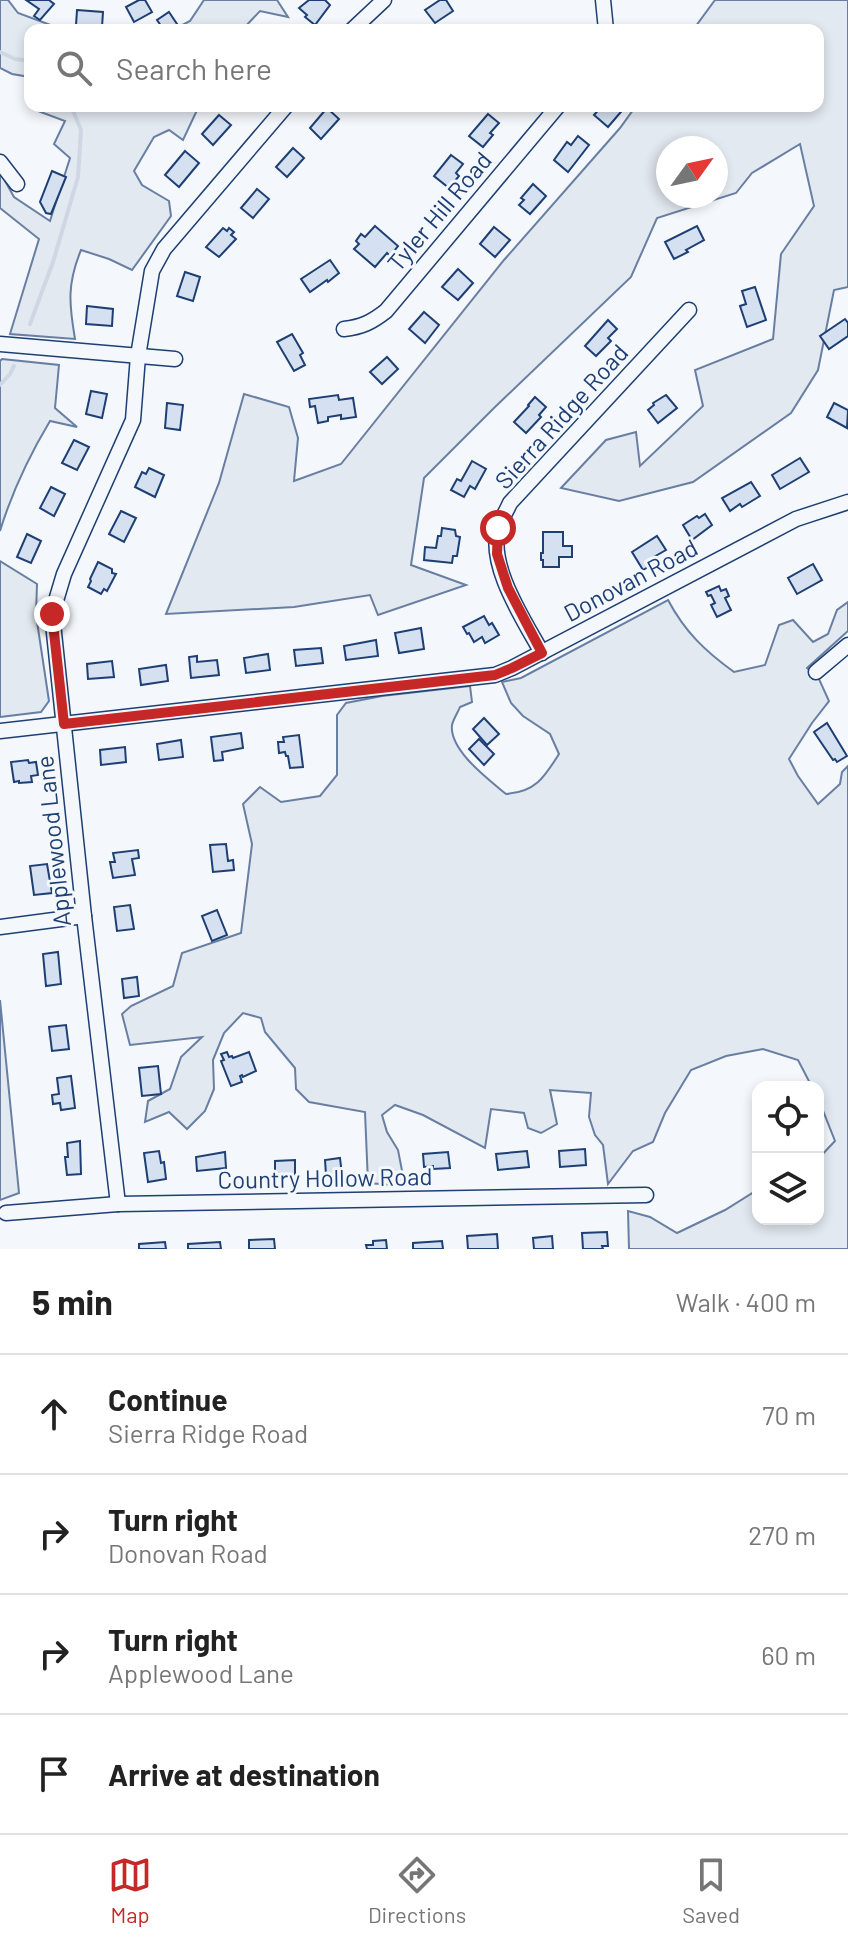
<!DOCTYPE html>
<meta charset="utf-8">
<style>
:root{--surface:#fff;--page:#f6f6f6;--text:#222;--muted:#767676;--line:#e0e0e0;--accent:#c62828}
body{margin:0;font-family:Barlow,sans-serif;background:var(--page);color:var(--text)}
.controls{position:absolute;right:24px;bottom:24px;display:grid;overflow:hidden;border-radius:16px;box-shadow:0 4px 12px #0003}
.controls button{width:72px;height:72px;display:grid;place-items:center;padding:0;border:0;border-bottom:2px solid var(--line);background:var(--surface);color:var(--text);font:40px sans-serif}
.compass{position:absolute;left:656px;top:136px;width:72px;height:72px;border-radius:50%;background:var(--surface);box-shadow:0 4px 12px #0003;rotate:57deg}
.stop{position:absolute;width:24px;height:24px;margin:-18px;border:6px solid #c62828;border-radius:50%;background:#fff}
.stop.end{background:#c62828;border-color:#fff;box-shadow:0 2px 8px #0008}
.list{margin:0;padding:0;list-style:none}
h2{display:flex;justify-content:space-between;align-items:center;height:104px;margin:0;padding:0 32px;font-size:34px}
h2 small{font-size:26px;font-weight:400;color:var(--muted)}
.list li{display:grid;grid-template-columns:52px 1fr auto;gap:24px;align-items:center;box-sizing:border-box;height:120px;padding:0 32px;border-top:2px solid var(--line)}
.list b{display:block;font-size:30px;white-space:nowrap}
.list p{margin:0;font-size:26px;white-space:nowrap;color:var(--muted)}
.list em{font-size:26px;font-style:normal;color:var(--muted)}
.icon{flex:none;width:44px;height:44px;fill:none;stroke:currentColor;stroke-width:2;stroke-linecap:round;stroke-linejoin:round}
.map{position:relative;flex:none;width:848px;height:1249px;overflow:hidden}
.search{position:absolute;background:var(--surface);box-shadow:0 4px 12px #0003;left:24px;right:24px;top:24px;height:88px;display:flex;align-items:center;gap:20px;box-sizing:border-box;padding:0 28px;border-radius:16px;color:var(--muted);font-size:30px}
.sheet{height:584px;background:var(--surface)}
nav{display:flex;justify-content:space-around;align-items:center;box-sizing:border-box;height:112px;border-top:2px solid var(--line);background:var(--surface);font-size:22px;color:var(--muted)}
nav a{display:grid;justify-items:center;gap:4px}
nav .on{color:var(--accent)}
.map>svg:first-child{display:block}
.green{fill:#e3e9f0;stroke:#687fa3;stroke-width:2;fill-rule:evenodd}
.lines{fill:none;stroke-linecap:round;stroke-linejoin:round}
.stream{stroke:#cfd7e4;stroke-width:4}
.building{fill:#d5e0f0;stroke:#1d3f73;stroke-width:2}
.minor-casing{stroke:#1d3f73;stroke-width:17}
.minor{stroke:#f4f7fb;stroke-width:14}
.route{stroke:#c62828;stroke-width:10}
.labels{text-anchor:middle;stroke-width:6;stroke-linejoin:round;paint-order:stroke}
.street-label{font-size:24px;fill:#1d3f73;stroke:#f4f7fb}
</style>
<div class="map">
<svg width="848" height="1249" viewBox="0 0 848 1249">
<rect width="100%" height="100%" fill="#f4f7fb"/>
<g class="green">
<path d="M 0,0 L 8,0 L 18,13 L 64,30 L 30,30 L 30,77 L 12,74 L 0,68 Z"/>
<path d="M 204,0 L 277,0 L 288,17 L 260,11 L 242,30 L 173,30 L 190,21 Z"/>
<path d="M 715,0 L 848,0 L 848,287 L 834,290 L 818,370 L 791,413 L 693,482 L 619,501 L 561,488 L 606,440 L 636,432 L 640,466 L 703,406 L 695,370 L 773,339 L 781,254 L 814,206 L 800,144 L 752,173 L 736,193 L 657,218 L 631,277 L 494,408 L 424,478 L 411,565 L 466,585 L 378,615 L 370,595 L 294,607 L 166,614 L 219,483 L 244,394 L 289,407 L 298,438 L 294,481 L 341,464 L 504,260 L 620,128 L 636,106 L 818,106 L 818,30 L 693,30 ZM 668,148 L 716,148 L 716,196 L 668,196 Z"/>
<path d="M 37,106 L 199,106 L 183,140 L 169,130 L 154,137 L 134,171 L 142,185 L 169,201 L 171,216 L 132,270 L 109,259 L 81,250 C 67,284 69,304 75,339 L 10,334 L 39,239 L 0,208 L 0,172 L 14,197 L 50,221 L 70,158 L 54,144 L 65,121 L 38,111 Z"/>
<path d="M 2,359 L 59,365 L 55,408 L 77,427 L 50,421 C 29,456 12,492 0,531 L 0,361 Z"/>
<path d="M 0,561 L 37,584 L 36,615 L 49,701 L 41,712 L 0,717 Z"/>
<path d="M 668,600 C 685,632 705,651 734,672 L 765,665 L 779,625 L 793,620 L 813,642 L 828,634 L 837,610 L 848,602 L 848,631 L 807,668 L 819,679 L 829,701 L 812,723 L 789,759 L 798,776 L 818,804 L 840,784 L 842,772 L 848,766 L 848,1249 L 629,1249 L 628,1211 L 650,1217 L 677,1233 L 725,1210 L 754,1192 L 758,1192 L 758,1219 L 818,1219 L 818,1159 L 835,1141 L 818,1098 L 818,1087 L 812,1087 L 798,1060 L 763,1049 L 726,1056 L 691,1070 L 665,1113 L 653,1142 L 633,1151 L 608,1184 L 603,1145 L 595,1135 L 589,1117 L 591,1093 L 550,1090 L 557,1124 L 541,1133 L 528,1128 L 524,1113 L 491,1109 L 485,1148 L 423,1115 L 395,1105 L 382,1115 L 387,1132 L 398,1150 L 405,1186 L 368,1183 L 365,1112 L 309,1102 L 296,1089 L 295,1068 L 265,1032 L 261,1018 L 243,1013 L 224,1033 L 213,1060 L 214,1089 L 205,1111 L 187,1129 L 169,1112 L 145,1122 L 148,1101 L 170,1089 L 181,1057 L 202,1037 L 130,1045 L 122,1014 L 131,1006 L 173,986 L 182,953 L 241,933 L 252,844 L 243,804 L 260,787 L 281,802 L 320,796 L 337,775 L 337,715 L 346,703 L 382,696 L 470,686 L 472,702 L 460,707 C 458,712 453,720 452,725 C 449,750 488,779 506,794 C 535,792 544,778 559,754 L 550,734 L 523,716 L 511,703 L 502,682 L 521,678 Z"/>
<path d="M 0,1000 L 19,1193 L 0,1200 Z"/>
</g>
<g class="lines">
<g class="stream">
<path d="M 0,52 L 15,59 L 30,61"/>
<path d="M 30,324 L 53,262 L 78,177 L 81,130 L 71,106"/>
<path d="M 0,385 L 10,374 L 14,366"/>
</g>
</g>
<g class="building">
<path d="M 26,0 L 49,0 L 54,4 L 40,20 L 34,16 L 39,9 Z"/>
<path d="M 139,0 L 145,0 L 152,12 L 134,22 L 126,7 Z"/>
<path d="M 309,0 L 325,0 L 330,5 L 315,25 L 305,17 L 307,15 L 299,8 Z"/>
<path d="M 440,0 L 446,0 L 453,11 L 435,23 L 425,10 Z"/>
<path d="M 77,10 L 103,12 L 102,27 L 76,25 Z"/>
<path d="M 169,12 L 177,24 L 168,30 L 164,30 L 157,20 Z"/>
<path d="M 602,106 L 626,106 L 608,127 L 594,115 Z"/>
<path d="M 327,108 L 339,119 L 321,139 L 310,128 Z"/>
<path d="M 488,114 L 499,123 L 490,133 L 493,135 L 483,147 L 469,136 Z"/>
<path d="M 219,115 L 231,125 L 213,145 L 202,134 Z"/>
<path d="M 578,136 L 589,145 L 568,172 L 554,160 L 567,142 L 571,145 Z"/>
<path d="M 293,148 L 304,158 L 287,177 L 276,167 Z"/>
<path d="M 185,151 L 199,163 L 179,187 L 165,175 Z"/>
<path d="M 451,155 L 463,164 L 456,173 L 459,176 L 449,188 L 434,176 Z"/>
<path d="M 52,171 L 66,177 L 51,214 L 46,213 L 40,202 Z"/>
<path d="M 533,184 L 546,196 L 530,214 L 519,205 L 524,200 L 521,198 Z"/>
<path d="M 257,189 L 269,199 L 253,218 L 241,208 Z"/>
<path d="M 375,226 L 398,246 L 390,256 L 387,253 L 375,267 L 354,249 L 359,244 L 356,241 L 361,234 L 365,237 Z"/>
<path d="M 697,226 L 704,240 L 686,250 L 688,252 L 674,259 L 665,242 Z"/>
<path d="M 494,227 L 510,240 L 495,257 L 480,244 Z"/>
<path d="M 223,228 L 227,231 L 229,228 L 234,232 L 231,235 L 236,239 L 219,257 L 206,247 Z"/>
<path d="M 330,260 L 339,273 L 328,282 L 327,280 L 310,292 L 301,279 Z"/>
<path d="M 458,269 L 473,283 L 458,300 L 442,287 Z"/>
<path d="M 185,272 L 200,277 L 193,301 L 177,296 Z"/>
<path d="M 755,287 L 766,320 L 747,327 L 740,306 L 746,304 L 742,291 Z"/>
<path d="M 87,306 L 113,309 L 112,326 L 86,324 Z"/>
<path d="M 424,312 L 439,325 L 425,343 L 409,329 Z"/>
<path d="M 845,319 L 848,323 L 848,336 L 829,349 L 820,336 Z"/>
<path d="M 608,320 L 617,329 L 608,338 L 611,341 L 596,356 L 585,346 Z"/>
<path d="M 292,334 L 303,353 L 300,355 L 305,365 L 294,371 L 277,342 Z"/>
<path d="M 387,357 L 398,369 L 382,384 L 370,372 Z"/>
<path d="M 91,391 L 107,394 L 102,418 L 86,414 Z"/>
<path d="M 338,395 L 339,400 L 353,398 L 356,417 L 341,419 L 341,415 L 328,417 L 328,421 L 318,423 L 315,406 L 310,407 L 309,399 Z"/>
<path d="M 666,395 L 677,408 L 658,423 L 648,410 L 654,405 L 653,403 Z"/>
<path d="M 535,397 L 546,407 L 539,415 L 541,417 L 526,433 L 514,422 L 529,406 L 528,405 Z"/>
<path d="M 167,403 L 183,405 L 180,430 L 165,428 Z"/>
<path d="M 834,403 L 848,410 L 847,428 L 827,417 Z"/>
<path d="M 74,440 L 89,447 L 77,470 L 62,463 Z"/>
<path d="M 800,458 L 809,472 L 780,489 L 772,475 Z"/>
<path d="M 472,461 L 486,469 L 475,489 L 470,486 L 464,497 L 451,490 L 457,479 L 461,481 Z"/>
<path d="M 149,468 L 164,475 L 155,497 L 135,487 L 142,472 L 146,474 Z"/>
<path d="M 751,482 L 760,496 L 742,507 L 740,504 L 730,511 L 722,498 Z"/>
<path d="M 51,487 L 65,494 L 54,516 L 40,508 Z"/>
<path d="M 121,511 L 136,518 L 124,542 L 109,534 Z"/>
<path d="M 705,514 L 712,525 L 692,540 L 683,525 L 697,516 L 699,518 Z"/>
<path d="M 442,528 L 455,530 L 456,536 L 460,537 L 457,556 L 453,556 L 452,563 L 424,560 L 425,547 L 436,548 L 438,536 L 441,536 Z"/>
<path d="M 543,532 L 563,532 L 563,546 L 572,546 L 572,557 L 559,557 L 559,567 L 543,567 L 543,560 L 541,560 L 541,553 L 543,553 Z"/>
<path d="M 27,534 L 41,541 L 31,563 L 17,557 Z"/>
<path d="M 657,536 L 666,550 L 652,558 L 655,563 L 643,570 L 632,552 Z"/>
<path d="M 98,562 L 112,569 L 112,573 L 116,574 L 107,591 L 104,589 L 101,594 L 88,587 L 91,581 L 90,579 Z"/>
<path d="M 813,564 L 822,580 L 797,594 L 788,578 Z"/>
<path d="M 719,586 L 721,591 L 726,589 L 729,596 L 725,598 L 731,610 L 717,617 L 711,605 L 715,603 L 711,595 L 708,596 L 706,592 Z"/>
<path d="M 484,616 L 489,625 L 492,623 L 499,635 L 485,643 L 482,637 L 474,642 L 469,633 L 467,634 L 463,627 Z"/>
<path d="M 421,628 L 424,649 L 399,653 L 395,633 Z"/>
<path d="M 376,640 L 378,656 L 346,660 L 344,646 Z"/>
<path d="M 321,648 L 323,663 L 296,666 L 294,650 Z"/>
<path d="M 268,654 L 270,670 L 246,673 L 244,658 Z"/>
<path d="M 197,656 L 197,662 L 217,660 L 219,675 L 191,678 L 189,657 Z"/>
<path d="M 112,661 L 114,677 L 88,679 L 87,664 Z"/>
<path d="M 166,665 L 168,681 L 141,685 L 139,669 Z"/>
<path d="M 484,718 L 499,734 L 487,745 L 473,729 Z"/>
<path d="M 827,723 L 847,756 L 837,762 L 835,759 L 833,760 L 814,732 Z"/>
<path d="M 241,733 L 243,748 L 222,752 L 223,760 L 214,761 L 211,737 Z"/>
<path d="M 299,735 L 303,767 L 290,768 L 288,756 L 286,756 L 285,752 L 279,753 L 278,742 L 284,742 L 283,737 Z"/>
<path d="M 479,739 L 494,754 L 484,765 L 469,749 Z"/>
<path d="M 181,740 L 183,757 L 159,760 L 157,744 Z"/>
<path d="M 125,747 L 126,762 L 101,765 L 100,750 Z"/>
<path d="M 28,760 L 29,763 L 36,762 L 38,775 L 31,776 L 32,782 L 19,783 L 19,781 L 14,782 L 11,762 Z"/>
<path d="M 226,844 L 228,861 L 233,860 L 234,870 L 213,872 L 210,845 Z"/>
<path d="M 138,850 L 139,858 L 132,859 L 135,875 L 113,878 L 110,862 L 115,862 L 113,853 Z"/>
<path d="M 47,864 L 52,893 L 34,895 L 30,866 Z"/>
<path d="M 130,905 L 134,929 L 117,931 L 114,907 Z"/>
<path d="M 217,910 L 227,935 L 212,941 L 202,916 Z"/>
<path d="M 58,952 L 61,984 L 46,986 L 43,954 Z"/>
<path d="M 137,977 L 139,996 L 124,998 L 122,979 Z"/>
<path d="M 66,1025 L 69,1049 L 52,1051 L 49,1027 Z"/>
<path d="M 227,1052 L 229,1057 L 232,1056 L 233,1058 L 249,1052 L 256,1071 L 243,1077 L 242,1075 L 240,1076 L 242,1082 L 231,1086 L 221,1061 L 224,1060 L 221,1054 Z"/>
<path d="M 158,1066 L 161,1094 L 142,1096 L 139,1068 Z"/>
<path d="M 71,1076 L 75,1108 L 61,1110 L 60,1103 L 53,1104 L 52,1095 L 59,1094 L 57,1078 Z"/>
<path d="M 80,1141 L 81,1174 L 67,1175 L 65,1157 L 68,1157 L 67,1143 Z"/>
<path d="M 585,1149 L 586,1165 L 560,1167 L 559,1151 Z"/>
<path d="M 159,1151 L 161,1163 L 164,1162 L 166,1179 L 148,1182 L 144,1153 Z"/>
<path d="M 527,1151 L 529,1167 L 498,1170 L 496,1154 Z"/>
<path d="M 225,1152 L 226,1168 L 197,1171 L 196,1157 Z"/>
<path d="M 448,1152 L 450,1168 L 433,1169 L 433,1166 L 424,1167 L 423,1154 Z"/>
<path d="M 340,1158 L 342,1175 L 326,1175 L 325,1160 Z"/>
<path d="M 295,1160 L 295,1176 L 275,1176 L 275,1161 Z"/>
<path d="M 607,1232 L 608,1246 L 602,1246 L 603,1249 L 583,1249 L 582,1233 Z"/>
<path d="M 497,1234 L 498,1249 L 468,1249 L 467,1236 Z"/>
<path d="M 552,1236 L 553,1249 L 534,1249 L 533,1238 Z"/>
<path d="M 274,1239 L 275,1249 L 249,1249 L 249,1240 Z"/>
<path d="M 386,1240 L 387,1249 L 367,1249 L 366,1245 L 373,1245 L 373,1241 Z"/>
<path d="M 442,1241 L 443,1249 L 413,1249 L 413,1243 Z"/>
<path d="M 165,1242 L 166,1249 L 139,1249 L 139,1244 Z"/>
<path d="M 220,1242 L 221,1249 L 188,1249 L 188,1244 Z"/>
</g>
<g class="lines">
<g class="minor-casing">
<g id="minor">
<path d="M 603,0 L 606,30"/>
<path d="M 352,30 L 384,0"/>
<path d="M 0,162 L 17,184"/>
<path d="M 344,329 C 362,327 372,322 386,311 L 558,106"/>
<path d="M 0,344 L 175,359"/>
<path d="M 542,653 C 524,620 486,564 499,526 C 502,518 507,510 510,503 L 689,310"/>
<path d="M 816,672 L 848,645"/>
<path d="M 0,731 L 495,675 L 512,668 L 796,519 L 848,502"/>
<path d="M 0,927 L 84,916"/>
<path d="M 118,1204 L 84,916 L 52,614 L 64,574 L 133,420 L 138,356 L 152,271 L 164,249 L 286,106"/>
<path d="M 6,1213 L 118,1204 L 646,1195"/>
</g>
</g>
<use href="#minor" class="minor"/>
</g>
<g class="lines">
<path class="route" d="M 52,614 L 64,724 L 495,675 L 512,668 L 542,653 L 508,588 L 497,554 L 498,528"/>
</g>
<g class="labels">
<g class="street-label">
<text transform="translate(440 212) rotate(-50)" y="8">Tyler Hill Road</text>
<text transform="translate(562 417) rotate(-48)" y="8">Sierra Ridge Road</text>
<text transform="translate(631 581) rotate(-28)" y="8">Donovan Road</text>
<text transform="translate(54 841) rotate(-96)" y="8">Applewood Lane</text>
<text transform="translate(325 1179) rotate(-1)" y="8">Country Hollow Road</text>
</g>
</g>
</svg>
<div class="controls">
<button><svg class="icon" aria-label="locate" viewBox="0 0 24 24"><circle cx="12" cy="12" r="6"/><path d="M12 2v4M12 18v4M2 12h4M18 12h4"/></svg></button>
<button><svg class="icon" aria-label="layers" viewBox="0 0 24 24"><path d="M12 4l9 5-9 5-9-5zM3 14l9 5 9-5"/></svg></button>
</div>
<svg class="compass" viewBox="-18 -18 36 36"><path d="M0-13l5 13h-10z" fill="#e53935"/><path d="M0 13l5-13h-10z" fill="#767676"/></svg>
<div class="stop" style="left:498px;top:528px"></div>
<div class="stop end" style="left:52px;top:614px"></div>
<div class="search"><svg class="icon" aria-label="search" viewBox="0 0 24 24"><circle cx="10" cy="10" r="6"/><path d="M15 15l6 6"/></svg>Search here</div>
</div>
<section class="sheet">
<h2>5 min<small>Walk · 400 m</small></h2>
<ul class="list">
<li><svg class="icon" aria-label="ahead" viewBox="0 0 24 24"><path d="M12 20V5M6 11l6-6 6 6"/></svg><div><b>Continue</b><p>Sierra Ridge Road</p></div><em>70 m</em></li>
<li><svg class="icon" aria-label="right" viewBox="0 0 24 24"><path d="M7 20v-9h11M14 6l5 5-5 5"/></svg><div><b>Turn right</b><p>Donovan Road</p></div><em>270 m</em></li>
<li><svg class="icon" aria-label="right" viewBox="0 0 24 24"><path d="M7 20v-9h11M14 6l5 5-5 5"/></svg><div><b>Turn right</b><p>Applewood Lane</p></div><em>60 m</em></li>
<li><svg class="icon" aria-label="arrive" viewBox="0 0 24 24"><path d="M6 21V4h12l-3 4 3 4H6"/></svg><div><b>Arrive at destination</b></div></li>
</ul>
</section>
<nav>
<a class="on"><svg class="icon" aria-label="map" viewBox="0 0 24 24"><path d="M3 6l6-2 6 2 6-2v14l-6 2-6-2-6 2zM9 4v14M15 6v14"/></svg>Map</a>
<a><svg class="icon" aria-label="directions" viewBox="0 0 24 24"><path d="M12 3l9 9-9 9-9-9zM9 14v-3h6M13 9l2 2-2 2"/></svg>Directions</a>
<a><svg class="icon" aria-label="saved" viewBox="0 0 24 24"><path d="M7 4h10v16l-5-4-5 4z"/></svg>Saved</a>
</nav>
